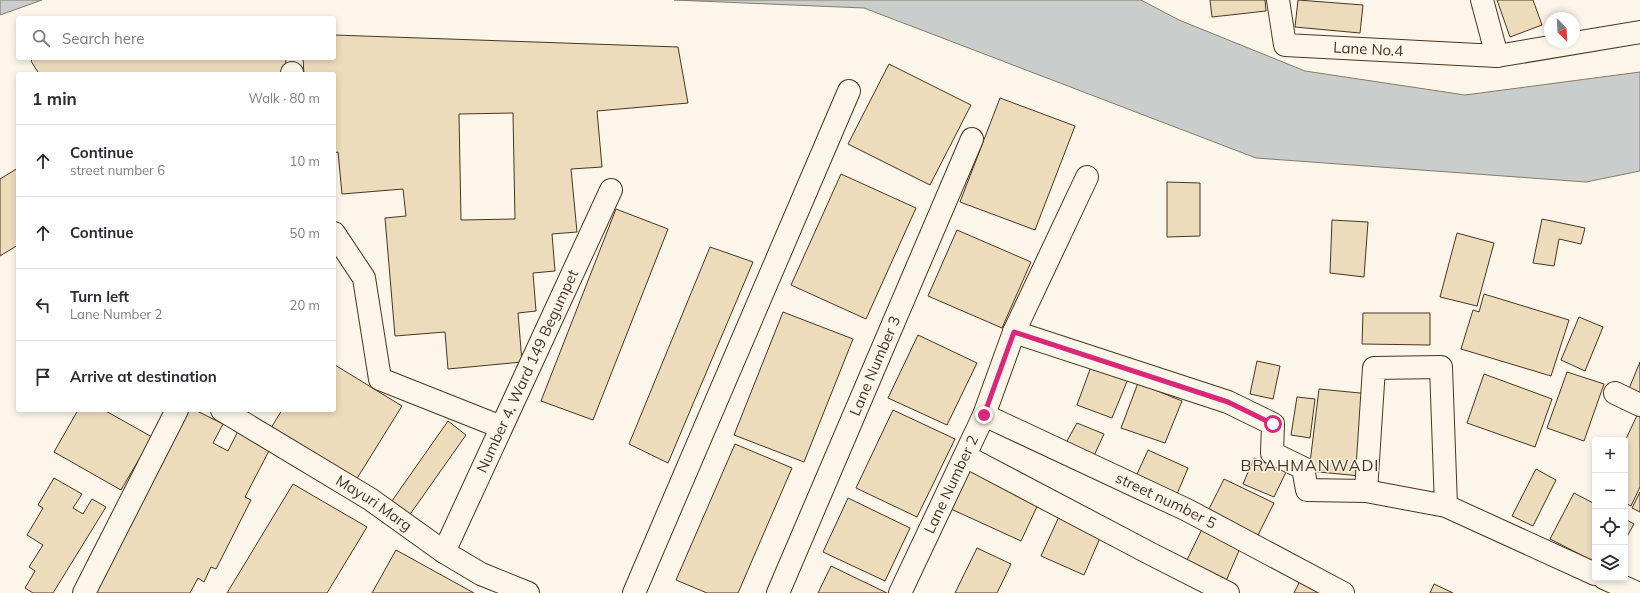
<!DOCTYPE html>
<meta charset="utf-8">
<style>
:root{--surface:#fff;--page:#f2f2f3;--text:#2b2b33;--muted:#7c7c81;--line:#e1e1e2}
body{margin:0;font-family:Mulish,sans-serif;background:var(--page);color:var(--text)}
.controls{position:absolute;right:12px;bottom:12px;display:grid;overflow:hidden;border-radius:4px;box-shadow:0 2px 6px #0003}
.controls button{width:36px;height:36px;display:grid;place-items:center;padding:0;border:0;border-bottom:1px solid var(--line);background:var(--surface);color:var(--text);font:20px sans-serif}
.compass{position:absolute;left:1544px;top:12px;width:36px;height:36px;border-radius:50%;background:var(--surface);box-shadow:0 2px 6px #0003;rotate:156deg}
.stop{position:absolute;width:12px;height:12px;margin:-9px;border:3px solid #db2777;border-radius:50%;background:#fff}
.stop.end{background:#db2777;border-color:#fff;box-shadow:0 1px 4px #0008}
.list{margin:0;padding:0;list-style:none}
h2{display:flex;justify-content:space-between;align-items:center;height:52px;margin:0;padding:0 16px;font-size:17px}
h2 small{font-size:13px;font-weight:400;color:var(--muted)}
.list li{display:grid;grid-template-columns:26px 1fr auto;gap:12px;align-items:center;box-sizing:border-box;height:72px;padding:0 16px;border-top:1px solid var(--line)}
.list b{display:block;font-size:15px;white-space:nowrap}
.list p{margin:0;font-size:13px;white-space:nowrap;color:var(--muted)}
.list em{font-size:13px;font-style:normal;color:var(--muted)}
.icon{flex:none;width:22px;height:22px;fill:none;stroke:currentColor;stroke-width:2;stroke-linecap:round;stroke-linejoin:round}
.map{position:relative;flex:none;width:1640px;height:593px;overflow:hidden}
.search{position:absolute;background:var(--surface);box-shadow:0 2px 6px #0003;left:16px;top:16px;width:320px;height:44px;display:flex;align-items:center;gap:10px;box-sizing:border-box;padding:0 14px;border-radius:4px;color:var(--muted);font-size:15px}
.panel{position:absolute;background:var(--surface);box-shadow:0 2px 6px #0003;left:16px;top:72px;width:320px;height:340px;border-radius:4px}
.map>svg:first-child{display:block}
.water{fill:#c9cecd;stroke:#887966}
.building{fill:#ecdcbc;stroke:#4a3520;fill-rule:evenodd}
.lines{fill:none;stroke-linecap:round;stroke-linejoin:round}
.street-casing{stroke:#4a3520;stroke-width:24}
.street{stroke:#fbf6e9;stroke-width:22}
.route{stroke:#db2777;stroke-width:5}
.labels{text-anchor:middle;stroke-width:3;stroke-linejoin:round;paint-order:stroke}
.street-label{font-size:15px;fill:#4a3520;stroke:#fbf6e9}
.neighbourhood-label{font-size:16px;letter-spacing:1px;fill:#4a3520;stroke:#fbf6e9}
</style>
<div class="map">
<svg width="1640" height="593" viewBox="0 0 1640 593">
<rect width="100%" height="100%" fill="#fbf6e9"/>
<g class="water">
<path d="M 0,0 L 42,0 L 0,15 Z"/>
<path d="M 674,0 L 1141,0 L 1179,20 L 1305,71 L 1465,95 L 1640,72 L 1640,171 L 1586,182 L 1256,158 L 864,8 Z"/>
</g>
<g class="building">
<path d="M 1210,0 L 1265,0 L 1266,11 L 1212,17 Z"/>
<path d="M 1298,0 L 1363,5 L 1360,33 L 1295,27 Z"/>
<path d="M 1497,0 L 1533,0 L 1542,25 L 1510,37 Z"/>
<path d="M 334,35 L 678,47 L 688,103 L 597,111 L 602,167 L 571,169 L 577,232 L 552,234 L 555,271 L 533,273 L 536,311 L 518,313 L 522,362 L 448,369 L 445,332 L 395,336 L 385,218 L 406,216 L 403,189 L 342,194 L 338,152 L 334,153 L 334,74 L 304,74 L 303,58 L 334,58 ZM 513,113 L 515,219 L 461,220 L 459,114 Z"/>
<path d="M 34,58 L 286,58 L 285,74 L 39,74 L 31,61 Z"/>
<path d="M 889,64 L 971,105 L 930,185 L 848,144 Z"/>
<path d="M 1000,98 L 1075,126 L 1035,230 L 960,202 Z"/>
<path d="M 18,168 L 18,245 L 0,256 L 0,179 Z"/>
<path d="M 841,174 L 916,208 L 866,319 L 791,285 Z"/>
<path d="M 1167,182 L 1200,183 L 1200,236 L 1167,237 Z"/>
<path d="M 616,209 L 668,229 L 593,420 L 541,401 Z"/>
<path d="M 1542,219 L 1585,228 L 1581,244 L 1559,239 L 1554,266 L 1533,263 Z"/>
<path d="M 1332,220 L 1368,222 L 1364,277 L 1330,273 Z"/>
<path d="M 957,230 L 1031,262 L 1002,328 L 928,296 Z"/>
<path d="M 1457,233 L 1494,243 L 1477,306 L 1440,297 Z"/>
<path d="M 710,247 L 753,262 L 668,463 L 629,444 Z"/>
<path d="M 1484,294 L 1569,320 L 1551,376 L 1461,349 L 1473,310 L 1479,312 Z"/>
<path d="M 783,312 L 853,339 L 804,462 L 734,435 Z"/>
<path d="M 1363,313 L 1430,313 L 1430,345 L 1362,344 Z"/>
<path d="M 1579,317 L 1603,327 L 1585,371 L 1561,360 Z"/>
<path d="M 918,335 L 977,363 L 947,425 L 888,398 Z"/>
<path d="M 1093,361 L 1130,374 L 1112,418 L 1077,405 Z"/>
<path d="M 1257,361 L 1280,366 L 1273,399 L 1250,394 Z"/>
<path d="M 1640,362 L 1640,396 L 1628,391 Z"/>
<path d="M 335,365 L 402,406 L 356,480 L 271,428 L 282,410 L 334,410 Z"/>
<path d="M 1567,372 L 1604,384 L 1584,441 L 1547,428 Z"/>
<path d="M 1484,374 L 1552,399 L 1535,447 L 1467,423 Z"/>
<path d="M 1138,383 L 1182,401 L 1165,443 L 1121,428 Z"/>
<path d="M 1319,389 L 1370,394 L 1360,476 L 1309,471 Z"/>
<path d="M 1297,397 L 1315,399 L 1310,438 L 1291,435 Z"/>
<path d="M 1640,409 L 1640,487 L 1631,506 L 1625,503 L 1625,441 Z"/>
<path d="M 78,410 L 104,410 L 152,437 L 121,490 L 54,452 Z"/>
<path d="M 186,410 L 195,410 L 223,424 L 213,443 L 228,451 L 238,431 L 271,447 L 245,497 L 251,500 L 216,569 L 211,567 L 204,582 L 198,578 L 190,593 L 94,593 Z"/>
<path d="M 893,410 L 955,439 L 917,517 L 856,488 Z"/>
<path d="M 448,421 L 466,435 L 406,520 L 387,508 Z"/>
<path d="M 1077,423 L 1104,434 L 1092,460 L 1063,448 Z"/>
<path d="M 735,444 L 792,468 L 738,593 L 707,593 L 676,580 Z"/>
<path d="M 1148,450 L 1188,468 L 1174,501 L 1133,483 Z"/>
<path d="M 1254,458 L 1286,472 L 1274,497 L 1243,484 Z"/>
<path d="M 972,466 L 1041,498 L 1021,541 L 951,509 Z"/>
<path d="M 1536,469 L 1556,480 L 1533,526 L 1512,516 Z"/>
<path d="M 54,478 L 82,494 L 73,508 L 83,514 L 92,499 L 106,507 L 53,593 L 33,593 L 25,588 L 35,571 L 29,567 L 43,545 L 27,535 L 43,508 L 38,505 Z"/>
<path d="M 1224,479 L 1274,503 L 1255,541 L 1205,517 Z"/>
<path d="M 293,484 L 367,527 L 327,593 L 227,593 Z"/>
<path d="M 1640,492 L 1640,512 L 1632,508 Z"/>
<path d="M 1574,493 L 1595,504 L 1595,562 L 1550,539 Z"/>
<path d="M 848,498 L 910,528 L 885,581 L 823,552 Z"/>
<path d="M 1062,510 L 1103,531 L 1084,575 L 1041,556 Z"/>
<path d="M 1625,519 L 1634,524 L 1625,540 Z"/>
<path d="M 1204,525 L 1241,546 L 1226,581 L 1186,562 Z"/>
<path d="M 977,548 L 1011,564 L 997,593 L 955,593 Z"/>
<path d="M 396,550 L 474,593 L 372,593 Z"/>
<path d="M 831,566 L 887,593 L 818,593 Z"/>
<path d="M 1301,579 L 1331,593 L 1294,593 Z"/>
<path d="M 1434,584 L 1453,593 L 1430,593 Z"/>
</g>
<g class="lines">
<g class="street-casing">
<g id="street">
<path id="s1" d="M 1278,0 L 1285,45 L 1497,56 L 1640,32"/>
<path d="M 1482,0 L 1497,56"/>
<path d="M 292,73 L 292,74"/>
<path d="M 334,233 L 364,278 L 380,379 L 501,427"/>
<path d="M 1014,332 L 1228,402 L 1273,424 L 1272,453 L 1303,468 L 1307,490 L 1366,491"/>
<path d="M 1615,393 L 1640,405"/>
<path id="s2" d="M 222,410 L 370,499 L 444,552 L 481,574 L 528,593"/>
<path id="s3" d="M 984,415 L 1187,510 L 1343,593"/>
<path d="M 965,456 L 1153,555 L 1228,593"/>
<path d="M 1446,506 L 1441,367 L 1374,368 L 1366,491 L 1446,506 L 1595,574"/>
<path id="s4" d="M 444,552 L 611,190"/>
<path d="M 1604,578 L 1637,593"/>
<path d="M 84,593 L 177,410"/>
<path d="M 634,593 L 849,91"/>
<path id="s5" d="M 778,593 L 972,139"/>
<path id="s6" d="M 900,593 L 984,415 L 1014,332 L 1087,177"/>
</g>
</g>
<use href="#street" class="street"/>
</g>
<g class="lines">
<path class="route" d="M 984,415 L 1014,332 L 1228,402 L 1273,424"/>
</g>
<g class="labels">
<g class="street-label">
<text dy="5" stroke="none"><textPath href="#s1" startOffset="129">Lane No.4</textPath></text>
<text dy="5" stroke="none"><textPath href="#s5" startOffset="247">Lane Number 3</textPath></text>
<text dy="5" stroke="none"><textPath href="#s4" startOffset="199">Number 4, Ward 149 Begumpet</textPath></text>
<text dy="5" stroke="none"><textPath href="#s6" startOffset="120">Lane Number 2</textPath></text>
<text dy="5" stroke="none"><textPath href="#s3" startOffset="201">street number 5</textPath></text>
<text dy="5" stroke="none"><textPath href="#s2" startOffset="178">Mayuri Marg</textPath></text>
</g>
<g class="neighbourhood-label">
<text x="1310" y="471">BRAHMANWADI</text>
</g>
</g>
</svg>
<div class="controls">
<button>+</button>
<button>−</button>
<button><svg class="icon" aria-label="locate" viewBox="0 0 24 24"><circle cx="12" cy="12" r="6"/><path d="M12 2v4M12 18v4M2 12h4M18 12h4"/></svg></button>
<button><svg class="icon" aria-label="layers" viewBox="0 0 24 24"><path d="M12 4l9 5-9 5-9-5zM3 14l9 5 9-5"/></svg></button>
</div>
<svg class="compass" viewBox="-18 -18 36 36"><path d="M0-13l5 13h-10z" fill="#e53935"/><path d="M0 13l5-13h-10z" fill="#7c7c81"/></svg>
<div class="stop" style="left:1273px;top:424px"></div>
<div class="stop end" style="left:984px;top:415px"></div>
<div class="search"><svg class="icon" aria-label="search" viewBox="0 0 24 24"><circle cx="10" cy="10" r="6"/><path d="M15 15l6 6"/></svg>Search here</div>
<section class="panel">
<h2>1 min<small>Walk · 80 m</small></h2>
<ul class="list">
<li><svg class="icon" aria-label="ahead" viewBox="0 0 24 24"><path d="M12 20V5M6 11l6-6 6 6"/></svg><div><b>Continue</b><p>street number 6</p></div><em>10 m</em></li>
<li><svg class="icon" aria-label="ahead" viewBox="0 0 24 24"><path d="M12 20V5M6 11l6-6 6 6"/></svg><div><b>Continue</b></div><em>50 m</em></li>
<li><svg class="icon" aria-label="left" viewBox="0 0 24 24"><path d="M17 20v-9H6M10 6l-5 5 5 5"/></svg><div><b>Turn left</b><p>Lane Number 2</p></div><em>20 m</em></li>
<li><svg class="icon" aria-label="arrive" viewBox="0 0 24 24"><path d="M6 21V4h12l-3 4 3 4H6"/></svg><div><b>Arrive at destination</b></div></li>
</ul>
</section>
</div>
